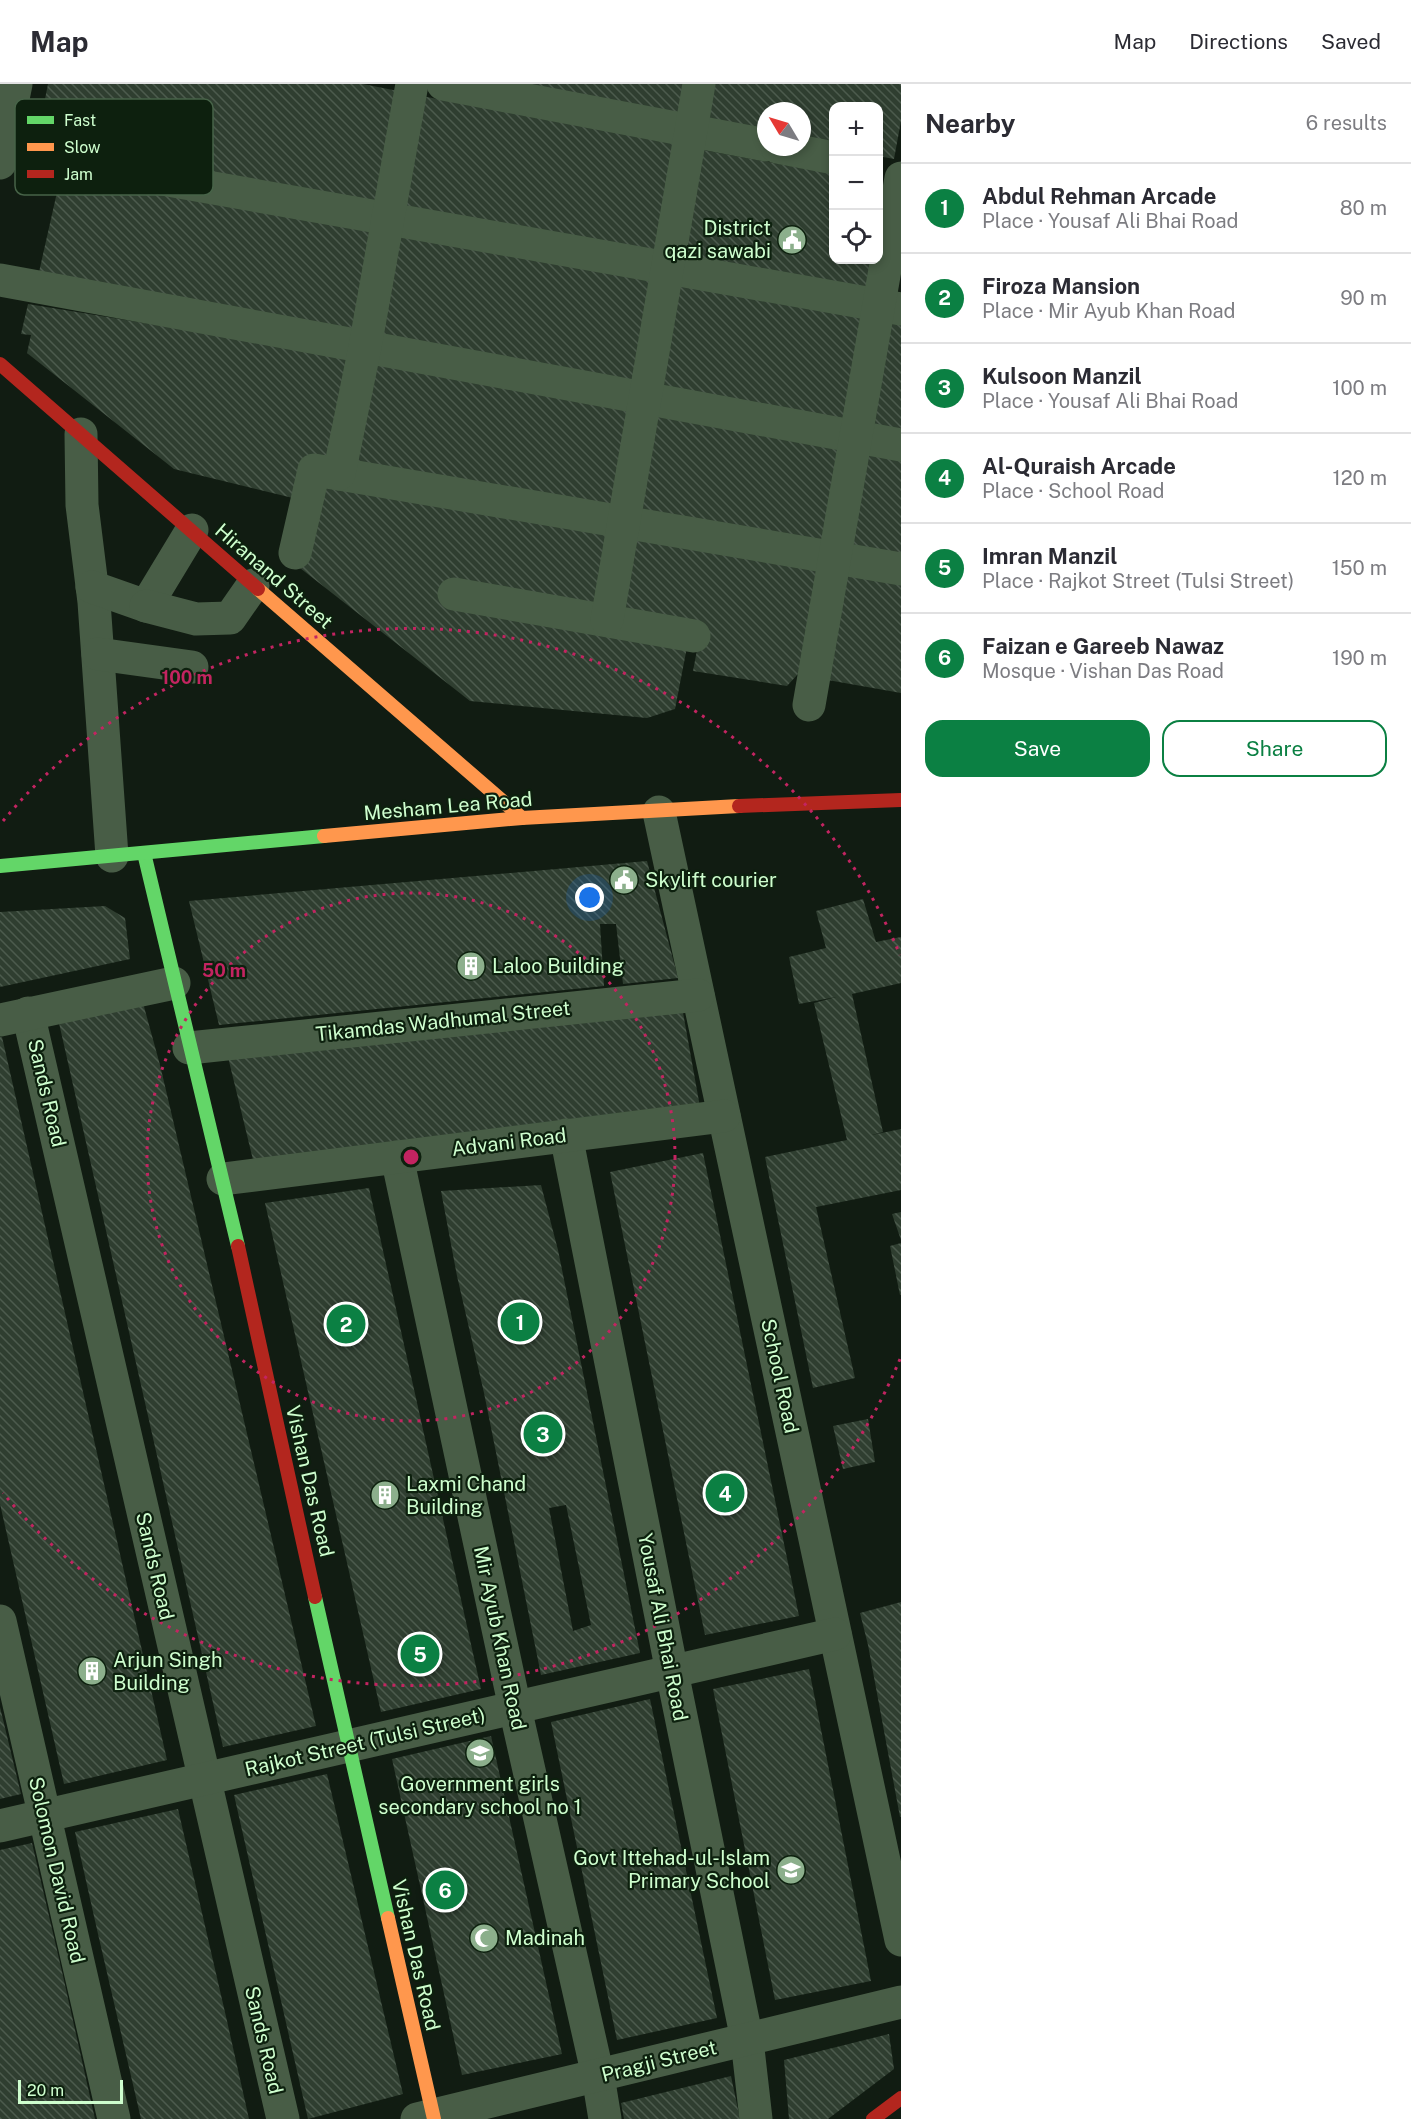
<!DOCTYPE html>
<meta charset="utf-8">
<style>
:root{--surface:#fff;--page:#f2f2f3;--text:#2b2b33;--muted:#7c7c81;--line:#e1e1e2;--accent:#0b8043}
body{margin:0;font-family:"Public Sans",sans-serif;background:var(--page);color:var(--text)}
.controls{position:absolute;right:18px;top:18px;display:grid;overflow:hidden;border-radius:12px;box-shadow:0 3px 9px #0003}
.controls button{width:54px;height:54px;display:grid;place-items:center;padding:0;border:0;border-bottom:2px solid var(--line);background:var(--surface);color:var(--text);font:30px sans-serif}
.compass{position:absolute;left:757px;top:18px;width:54px;height:54px;border-radius:50%;background:var(--surface);box-shadow:0 3px 9px #0003;rotate:308deg}
.scale{position:absolute;left:18px;bottom:15px;width:105px;box-sizing:border-box;padding-left:6px;border:3px solid #cefece;border-top:0;font-size:16px;line-height:21px;white-space:nowrap;color:#cefece;-webkit-text-stroke:4px #0d200e;paint-order:stroke}
.you{position:absolute;left:590px;top:814px;width:21px;height:21px;margin:-15px;border:4px solid #fff;border-radius:50%;background:#1a73e8;box-shadow:0 0 0 9px #1a73e833}
.badge{display:grid;place-items:center;width:39px;height:39px;border-radius:50%;background:var(--accent);color:#fff;font-size:20px;font-weight:700}
.pin{position:absolute;translate:-50% -50%;border:3px solid #fff;box-shadow:0 2px 6px #0006}
.list{margin:0;padding:0;list-style:none}
h2{display:flex;justify-content:space-between;align-items:center;height:78px;margin:0;padding:0 24px;font-size:26px}
h2 small{font-size:20px;font-weight:400;color:var(--muted)}
.list li{display:grid;grid-template-columns:39px 1fr auto;gap:18px;align-items:center;box-sizing:border-box;height:90px;padding:0 24px;border-top:2px solid var(--line)}
.list b{display:block;font-size:22px;white-space:nowrap}
.list p{margin:0;font-size:20px;white-space:nowrap;color:var(--muted)}
.list em{font-size:20px;font-style:normal;color:var(--muted)}
.actions{display:flex;gap:12px;padding:18px 24px}
.actions a{flex:1;padding:14px 0;border:2px solid var(--accent);border-radius:18px;text-align:center;font-size:21px;color:var(--accent)}
.actions .main{background:var(--accent);color:#fff}
.icon{flex:none;width:33px;height:33px;fill:none;stroke:currentColor;stroke-width:2;stroke-linecap:round;stroke-linejoin:round}
.map{position:relative;flex:none;width:901px;height:2035px;overflow:hidden}
header{display:flex;align-items:center;gap:36px;box-sizing:border-box;height:84px;padding:0 30px;background:var(--surface);border-bottom:2px solid var(--line)}
header strong{font-size:28px}
nav{display:flex;gap:33px;margin-inline-start:auto;font-size:21px}
main{display:flex}
aside{flex:1;background:var(--surface)}
.map>svg:first-child{display:block}
.building{fill:url(#building-back-hatch);fill-rule:evenodd}
.lines{fill:none;stroke-linecap:round;stroke-linejoin:round}
.street{stroke:#485d46;stroke-width:33}
.fast{stroke:#63d668;stroke-width:14}
.slow{stroke:#ff974d;stroke-width:14}
.jam{stroke:#b3261e;stroke-width:14}
.ring{fill:none;stroke:#c32461;stroke-width:3;stroke-dasharray:3 6}
.labels{text-anchor:middle;stroke-width:4.5;stroke-linejoin:round;paint-order:stroke}
.poi-label{font-size:20px;fill:#cefece;stroke:#0d200e;text-anchor:start}
.street-label{font-size:20px;fill:#cefece;stroke:#0d200e}
.key{fill:#0d200e;stroke:#476348;stroke-width:1.5}
.key-label{font-size:16px;fill:#cefece}
.centre{fill:#c32461;stroke:#0d200e;stroke-width:3}
.ring-label{font-size:18px;text-anchor:middle;font-weight:bold;fill:#c32461;stroke:#0d200e;stroke-width:4.5;stroke-linejoin:round;paint-order:stroke}
</style>
<header>
<strong>Map</strong>
<nav><a>Map</a><a>Directions</a><a>Saved</a></nav>
</header>
<main>
<div class="map">
<svg width="901" height="2035" viewBox="0 0 901 2035">
<defs>
<pattern id="building-back-hatch" width="6" height="6" patternUnits="userSpaceOnUse" patternTransform="scale(1.5)"><rect width="6" height="6" fill="#2f3e30"/><path d="M-1 5l2 2M0 0l6 6M5-1l2 2" fill="none" stroke="#4c5b4d"/></pattern>
</defs>
<rect width="100%" height="100%" fill="#111c12"/>
<g class="building">
<path d="M 48,0 L 363,0 L 398,7 L 375,126 L 108,80 L 119,34 L 44,20 Z"/>
<path d="M 494,0 L 690,0 L 685,36 Z"/>
<path d="M 709,0 L 901,0 L 901,37 L 894,75 L 878,72 L 878,22 L 834,22 L 834,64 L 802,58 L 802,27 L 766,27 L 766,51 L 702,39 Z"/>
<path d="M 411,10 L 679,60 L 662,176 L 390,129 Z"/>
<path d="M 698,65 L 834,90 L 834,176 L 876,176 L 870,212 L 678,178 Z"/>
<path d="M 62,86 L 380,141 L 358,258 L 37,197 Z"/>
<path d="M 388,142 L 658,191 L 638,301 L 368,255 Z"/>
<path d="M 675,197 L 867,229 L 848,336 L 657,304 Z"/>
<path d="M 28,220 L 353,273 L 332,383 L 301,416 L 174,385 L 27,269 L 31,251 L 21,250 Z"/>
<path d="M 884,232 L 901,235 L 901,345 L 865,339 Z"/>
<path d="M 362,275 L 634,324 L 614,429 L 345,384 Z"/>
<path d="M 653,326 L 844,361 L 824,465 L 635,432 Z"/>
<path d="M 863,364 L 901,371 L 901,478 L 843,469 Z"/>
<path d="M 321,395 L 613,444 L 599,526 L 688,558 L 675,625 L 647,634 L 470,617 L 300,484 Z"/>
<path d="M 632,447 L 824,479 L 798,590 L 787,602 L 693,587 L 701,545 L 617,530 Z"/>
<path d="M 841,481 L 901,492 L 901,609 L 822,595 Z"/>
<path d="M 647,777 L 678,894 L 623,900 L 616,840 L 600,840 L 604,902 L 219,941 L 189,817 Z"/>
<path d="M 863,815 L 876,858 L 901,853 L 901,899 L 852,910 L 883,1048 L 872,1051 L 901,1045 L 901,1106 L 816,1123 L 855,1294 L 813,1304 L 765,1073 L 847,1056 L 814,919 L 836,913 L 799,920 L 789,873 L 826,864 L 816,827 Z"/>
<path d="M 105,822 L 125,834 L 130,875 L 0,903 L 0,828 Z"/>
<path d="M 143,919 L 160,981 L 316,1642 L 223,1663 L 59,939 Z"/>
<path d="M 682,923 L 700,1023 L 254,1080 L 228,973 Z"/>
<path d="M 0,953 L 2,953 L 167,1676 L 64,1700 L 0,1420 Z"/>
<path d="M 703,1069 L 799,1532 L 705,1551 L 610,1088 Z"/>
<path d="M 541,1101 L 558,1166 L 640,1569 L 541,1591 L 484,1309 L 457,1192 L 441,1107 ZM 566,1421 L 591,1541 L 573,1547 L 549,1424 Z"/>
<path d="M 369,1104 L 481,1605 L 381,1628 L 265,1119 Z"/>
<path d="M 901,1128 L 901,1156 L 892,1130 Z"/>
<path d="M 901,1159 L 901,1211 L 900,1211 L 890,1162 Z"/>
<path d="M 868,1335 L 875,1378 L 843,1385 L 833,1342 Z"/>
<path d="M 901,1518 L 901,1733 L 900,1733 L 868,1561 L 860,1529 Z"/>
<path d="M 809,1585 L 871,1897 L 775,1916 L 713,1605 Z"/>
<path d="M 650,1615 L 717,1934 L 617,1956 L 551,1638 Z"/>
<path d="M 0,1623 L 21,1710 L 0,1715 Z"/>
<path d="M 491,1652 L 562,1970 L 462,1991 L 392,1675 Z"/>
<path d="M 327,1690 L 403,2010 L 308,2035 L 234,1711 Z"/>
<path d="M 178,1725 L 227,1937 L 249,2035 L 141,2035 L 98,1850 L 75,1748 Z"/>
<path d="M 32,1759 L 63,1892 L 95,2035 L 0,2035 L 0,1766 Z"/>
<path d="M 889,1950 L 894,1985 L 828,2035 L 789,2035 L 784,1976 Z"/>
<path d="M 731,1992 L 740,2035 L 624,2035 L 621,2019 Z"/>
</g>
<g class="lines">
<g class="street">
<path d="M 443,0 L 766,61"/>
<path d="M 777,63 L 834,74"/>
<path d="M 3,67 L 901,225"/>
<path d="M 0,79 L 16,0"/>
<path d="M 0,196 L 901,361"/>
<path d="M 81,350 L 82,421 L 94,518 L 112,772"/>
<path d="M 339,390 L 901,485"/>
<path d="M 295,469 L 314,386 L 339,390 L 365,263 L 412,0"/>
<path d="M 92,503 L 146,522 L 192,446"/>
<path d="M 454,510 L 694,552"/>
<path d="M 146,522 L 196,535 L 230,534 L 253,501"/>
<path d="M 607,536 L 699,0"/>
<path d="M 98,570 L 192,583"/>
<path d="M 809,621 L 901,94"/>
<path d="M 659,728 L 901,1856"/>
<path d="M 28,929 L 283,2035"/>
<path d="M 0,936 L 174,899"/>
<path d="M 189,964 L 698,911"/>
<path d="M 566,1051 L 672,1588 L 747,1956 L 756,2035"/>
<path d="M 397,1073 L 515,1624 L 598,1992 L 605,2035"/>
<path d="M 223,1095 L 724,1032"/>
<path d="M 0,1537 L 114,2035"/>
<path d="M 0,1742 L 835,1550"/>
<path d="M 417,2035 L 901,1918"/>
</g>
<g class="fast">
<path d="M 144,769 L 238,1162"/>
<path d="M 0,782 L 324,752"/>
<path d="M 315,1513 L 388,1834"/>
</g>
<g class="slow">
<path d="M 258,505 L 522,734"/>
<path d="M 324,752 L 522,734 L 739,722"/>
<path d="M 388,1834 L 434,2035"/>
</g>
<g class="jam">
<path d="M 0,280 L 258,505"/>
<path d="M 739,722 L 901,716"/>
<path d="M 238,1162 L 315,1513"/>
<path d="M 873,2035 L 901,2014"/>
</g>
</g>
<g class="ring">
<circle cx="411" cy="1073" r="264"/>
<path d="M900 1275A529 529 0 0 1 3 1409M3 737A529 529 0 0 1 900 871"/>
</g>
<defs>
<g id="civic-disc" transform="scale(1.5)"><circle r="9.5" fill="#8caf8c" stroke="#0d200e"/><path d="M-.6-6.5H3V-4.5H.6V-3L4-1V1h2V6H-6V1h2V-1L-.6-3ZM-1.2 2.5V6h2.4V2.5Z" fill="#fff"/></g>
<g id="building-disc" transform="scale(1.5)"><circle r="9.5" fill="#8caf8c" stroke="#0d200e"/><path d="M-4-6H4V6H1V3H-1V6H-4ZM-2.5-4.3h1.7v1.8h-1.7ZM.8-4.3h1.7v1.8H.8ZM-2.5-1h1.7V.8h-1.7ZM.8-1h1.7V.8H.8Z" fill="#fff"/></g>
<g id="school-disc" transform="scale(1.5)"><circle r="9.5" fill="#8caf8c" stroke="#0d200e"/><path d="M0-5L7-2L0 1L-7-2ZM-4 1L0 2.5L4 1V4Q0 6-4 4Z" fill="#fff"/></g>
<g id="mosque-disc" transform="scale(1.5)"><circle r="9.5" fill="#8caf8c" stroke="#0d200e"/><path d="M3.5-4.9A6 6 0 1 0 3.5 4.9A5 5 0 1 1 3.5-4.9Z" fill="#fff"/></g>
</defs>
<g fill-rule="evenodd">
<use href="#civic-disc" x="792" y="156"/>
<use href="#civic-disc" x="624" y="796"/>
<use href="#building-disc" x="471" y="882"/>
<use href="#building-disc" x="385" y="1411"/>
<use href="#building-disc" x="92" y="1587"/>
<use href="#school-disc" x="480" y="1669"/>
<use href="#school-disc" x="791" y="1786"/>
<use href="#mosque-disc" x="484" y="1854"/>
</g>
<g class="labels">
<g class="poi-label">
<text x="771" y="151" text-anchor="end">District<tspan x="771" dy="23">qazi sawabi</tspan></text>
<text x="645" y="803">Skylift courier</text>
<text x="492" y="889">Laloo Building</text>
<text x="406" y="1407">Laxmi Chand<tspan x="406" dy="23">Building</tspan></text>
<text x="113" y="1583">Arjun Singh<tspan x="113" dy="23">Building</tspan></text>
<text x="480" y="1707" text-anchor="middle">Government girls<tspan x="480" dy="23">secondary school no 1</tspan></text>
<text x="770" y="1781" text-anchor="end">Govt Ittehad-ul-Islam<tspan x="770" dy="23">Primary School</tspan></text>
<text x="505" y="1861">Madinah</text>
</g>
<g class="street-label">
<text transform="translate(274 492) rotate(41)" y="7">Hiranand Street</text>
<text transform="translate(448 722) rotate(-5)" y="7">Mesham Lea Road</text>
<text transform="translate(443 937) rotate(-6)" y="7">Tikamdas Wadhumal Street</text>
<text transform="translate(47 1009) rotate(77)" y="7">Sands Road</text>
<text transform="translate(509 1058) rotate(-7)" y="7">Advani Road</text>
<text transform="translate(780 1292) rotate(78)" y="7">School Road</text>
<text transform="translate(310 1397) rotate(77)" y="7">Vishan Das Road</text>
<text transform="translate(155 1482) rotate(77)" y="7">Sands Road</text>
<text transform="translate(663 1543) rotate(79)" y="7">Yousaf Ali Bhai Road</text>
<text transform="translate(500 1554) rotate(78)" y="7">Mir Ayub Khan Road</text>
<text transform="translate(365 1658) rotate(-13)" y="7">Rajkot Street (Tulsi Street)</text>
<text transform="translate(57 1786) rotate(77)" y="7">Solomon David Road</text>
<text transform="translate(416 1871) rotate(77)" y="7">Vishan Das Road</text>
<text transform="translate(264 1956) rotate(77)" y="7">Sands Road</text>
<text transform="translate(659 1977) rotate(-14)" y="7">Pragji Street</text>
</g>
</g>
<rect x="15" y="15" width="198" height="96" rx="9" class="key"/>
<rect x="27" y="32" width="27" height="8" fill="#63d668"/>
<rect x="27" y="59" width="27" height="8" fill="#ff974d"/>
<rect x="27" y="86" width="27" height="8" fill="#b3261e"/>
<g class="key-label">
<text x="64" y="42">Fast</text>
<text x="64" y="69">Slow</text>
<text x="64" y="96">Jam</text>
</g>
<circle cx="411" cy="1073" r="9" class="centre"/>
<g class="ring-label">
<text x="187" y="600">100 m</text>
<text x="224" y="893">50 m</text>
</g>
</svg>
<div class="controls">
<button>+</button>
<button>−</button>
<button><svg class="icon" aria-label="locate" viewBox="0 0 24 24"><circle cx="12" cy="12" r="6"/><path d="M12 2v4M12 18v4M2 12h4M18 12h4"/></svg></button>
</div>
<svg class="compass" viewBox="-18 -18 36 36"><path d="M0-13l5 13h-10z" fill="#e53935"/><path d="M0 13l5-13h-10z" fill="#7c7c81"/></svg>
<div class="scale">20 m</div>
<div class="you"></div>
<div class="pin badge" style="left:520px;top:1238px">1</div>
<div class="pin badge" style="left:346px;top:1240px">2</div>
<div class="pin badge" style="left:543px;top:1350px">3</div>
<div class="pin badge" style="left:725px;top:1409px">4</div>
<div class="pin badge" style="left:420px;top:1570px">5</div>
<div class="pin badge" style="left:445px;top:1806px">6</div>
</div>
<aside>
<h2>Nearby<small>6 results</small></h2>
<ul class="list">
<li><span class="badge">1</span><div><b>Abdul Rehman Arcade</b><p>Place · Yousaf Ali Bhai Road</p></div><em>80 m</em></li>
<li><span class="badge">2</span><div><b>Firoza Mansion</b><p>Place · Mir Ayub Khan Road</p></div><em>90 m</em></li>
<li><span class="badge">3</span><div><b>Kulsoon Manzil</b><p>Place · Yousaf Ali Bhai Road</p></div><em>100 m</em></li>
<li><span class="badge">4</span><div><b>Al-Quraish Arcade</b><p>Place · School Road</p></div><em>120 m</em></li>
<li><span class="badge">5</span><div><b>Imran Manzil</b><p>Place · Rajkot Street (Tulsi Street)</p></div><em>150 m</em></li>
<li><span class="badge">6</span><div><b>Faizan e Gareeb Nawaz</b><p>Mosque · Vishan Das Road</p></div><em>190 m</em></li>
</ul>
<div class="actions"><a class="main">Save</a><a>Share</a></div>
</aside>
</main>
